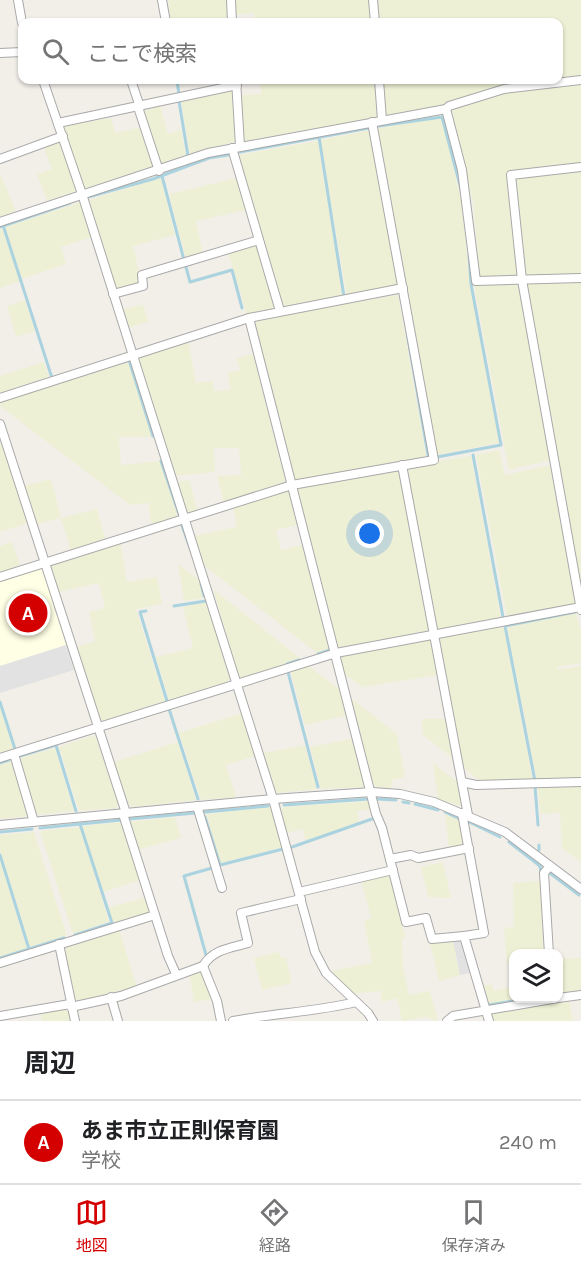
<!DOCTYPE html>
<html lang="ja">
<meta charset="utf-8">
<style>
:root{--surface:#fff;--page:#f2f2f2;--text:#202124;--muted:#757577;--line:#e0e0e0;--accent:#d40000}
body{margin:0;font-family:Karla,"Noto Sans JP",sans-serif;background:var(--page);color:var(--text)}
.controls{position:absolute;right:18px;bottom:18px;display:grid;overflow:hidden;border-radius:12px;box-shadow:0 2px 4px #0004}
.controls button{width:54px;height:54px;display:grid;place-items:center;padding:0;border:0;border-bottom:2px solid var(--line);background:var(--surface);color:var(--text);font:30px sans-serif}
.you{position:absolute;left:370px;top:534px;width:21px;height:21px;margin:-15px;border:4px solid #fff;border-radius:50%;background:#1a73e8;box-shadow:0 0 0 9px #1a73e833}
.badge{display:grid;place-items:center;width:39px;height:39px;border-radius:50%;background:var(--accent);color:#fff;font-size:20px;font-weight:700}
.pin{position:absolute;translate:-50% -50%;border:3px solid #fff;box-shadow:0 2px 6px #0006}
.list{margin:0;padding:0;list-style:none}
h2{display:flex;justify-content:space-between;align-items:center;height:78px;margin:0;padding:0 24px;font-size:26px}
h2 small{font-size:20px;font-weight:400;color:var(--muted)}
.list li{display:grid;grid-template-columns:39px 1fr auto;gap:18px;align-items:center;box-sizing:border-box;height:84px;padding:0 24px;border-top:2px solid var(--line)}
.list b{display:block;font-size:22px;white-space:nowrap}
.list p{margin:0;font-size:20px;white-space:nowrap;color:var(--muted)}
.list em{font-size:20px;font-style:normal;color:var(--muted)}
.icon{flex:none;width:33px;height:33px;fill:none;stroke:currentColor;stroke-width:2;stroke-linecap:round;stroke-linejoin:round}
.map{position:relative;flex:none;width:581px;height:1021px;overflow:hidden}
.search{position:absolute;background:var(--surface);box-shadow:0 2px 4px #0004;left:18px;right:18px;top:18px;height:66px;display:flex;align-items:center;gap:15px;box-sizing:border-box;padding:0 21px;border-radius:12px;color:var(--muted);font-size:22px}
.sheet{height:162px;background:var(--surface)}
nav{display:flex;justify-content:space-around;align-items:center;box-sizing:border-box;height:84px;border-top:2px solid var(--line);background:var(--surface);font-size:16px;color:var(--muted)}
nav a{display:grid;justify-items:center;gap:3px}
nav .on{color:var(--accent)}
.map>svg:first-child{display:block}
.education{fill:#ffffe5}
.farmland{fill:#eef0d5}
.parking{fill:#e2e2e2}
.lines{fill:none;stroke-linecap:round;stroke-linejoin:round}
.stream{stroke:#aad3df;stroke-width:3}
.street-casing{stroke:#a9a9a9;stroke-width:10}
.street{stroke:#fff;stroke-width:8}
</style>
<div class="map">
<svg width="581" height="1021" viewBox="0 0 581 1021">
<rect width="100%" height="100%" fill="#f2efe9"/>
<path class="education" d="M 39,568 L 43,570 L 66,645 L 0,666 L 0,581 Z"/>
<g class="farmland">
<path d="M 168,0 L 227,0 L 228,22 L 171,22 Z"/>
<path d="M 235,0 L 371,0 L 372,22 L 255,22 L 254,13 L 236,15 Z"/>
<path d="M 376,0 L 581,0 L 581,77 L 503,86 L 449,104 L 386,116 L 382,80 L 558,80 L 558,22 L 378,22 Z"/>
<path d="M 260,80 L 376,80 L 379,114 L 375,118 L 244,141 L 241,95 L 261,94 Z"/>
<path d="M 581,82 L 581,165 L 508,174 L 519,276 L 480,277 L 473,202 L 451,107 L 507,90 Z"/>
<path d="M 233,89 L 237,141 L 190,155 L 181,100 Z"/>
<path d="M 160,105 L 168,134 L 181,130 L 186,157 L 163,165 L 160,163 L 142,112 Z"/>
<path d="M 111,118 L 115,133 L 142,127 L 154,168 L 84,189 L 64,129 L 66,126 Z"/>
<path d="M 442,118 L 461,199 L 470,284 L 499,443 L 437,455 L 378,128 Z"/>
<path d="M 371,130 L 399,284 L 396,287 L 347,296 L 320,140 Z"/>
<path d="M 318,141 L 343,297 L 284,308 L 237,155 Z"/>
<path d="M 59,142 L 62,143 L 78,190 L 47,201 L 37,174 L 52,169 L 44,148 Z"/>
<path d="M 581,170 L 581,275 L 524,276 L 513,178 Z"/>
<path d="M 0,173 L 16,212 L 0,217 Z"/>
<path d="M 161,178 L 175,235 L 133,246 L 141,281 L 138,285 L 119,289 L 115,288 L 88,200 Z"/>
<path d="M 237,178 L 247,210 L 196,221 L 203,255 L 186,259 L 169,194 Z"/>
<path d="M 81,202 L 92,237 L 61,247 L 66,264 L 22,279 L 5,227 Z"/>
<path d="M 2,228 L 20,281 L 0,288 L 0,229 Z"/>
<path d="M 255,244 L 259,247 L 277,306 L 275,309 L 247,315 L 228,252 Z"/>
<path d="M 525,283 L 581,283 L 581,586 Z"/>
<path d="M 519,284 L 550,460 L 509,470 L 474,285 Z"/>
<path d="M 398,295 L 426,455 L 424,458 L 297,482 L 293,480 L 253,323 L 255,319 Z"/>
<path d="M 25,300 L 35,331 L 16,337 L 7,306 Z"/>
<path d="M 143,304 L 148,322 L 128,328 L 122,310 Z"/>
<path d="M 188,340 L 196,383 L 213,381 L 214,391 L 230,390 L 228,373 L 240,370 L 237,358 L 253,354 L 286,484 L 224,503 L 217,476 L 241,475 L 239,448 L 214,448 L 215,472 L 175,476 L 138,359 L 139,356 Z"/>
<path d="M 44,362 L 49,377 L 0,393 L 0,376 Z"/>
<path d="M 129,362 L 152,437 L 119,437 L 121,465 L 160,461 L 178,518 L 156,525 L 151,522 L 148,503 L 130,505 L 0,406 L 0,401 Z"/>
<path d="M 3,444 L 28,523 L 0,532 L 0,445 Z"/>
<path d="M 499,450 L 505,475 L 550,465 L 576,604 L 507,617 L 476,455 Z"/>
<path d="M 471,456 L 501,618 L 437,630 L 407,473 L 411,466 Z"/>
<path d="M 400,468 L 430,630 L 342,649 L 337,646 L 296,490 L 298,486 Z"/>
<path d="M 51,479 L 61,518 L 97,509 L 106,541 L 71,551 L 61,518 L 37,524 L 24,486 Z"/>
<path d="M 189,480 L 198,512 L 189,515 L 176,482 Z"/>
<path d="M 288,490 L 297,525 L 276,530 L 281,550 L 302,545 L 329,649 L 317,653 L 201,563 L 194,536 L 237,527 L 233,507 Z"/>
<path d="M 120,541 L 127,582 L 157,577 L 162,604 L 136,609 L 165,701 L 103,721 L 100,720 L 77,647 L 95,641 L 89,612 L 105,608 L 99,583 L 59,592 L 50,566 L 52,563 Z"/>
<path d="M 12,542 L 21,568 L 0,575 L 0,546 Z"/>
<path d="M 178,564 L 199,580 L 203,598 L 184,601 Z"/>
<path d="M 213,589 L 300,658 L 242,679 L 239,677 Z"/>
<path d="M 206,602 L 230,678 L 227,682 L 169,700 L 156,657 L 193,648 L 183,607 Z"/>
<path d="M 575,613 L 581,630 L 581,663 L 557,667 L 558,670 L 581,666 L 581,779 L 537,781 L 507,627 Z"/>
<path d="M 503,624 L 533,781 L 480,781 L 465,769 L 449,701 L 437,636 Z"/>
<path d="M 431,639 L 438,675 L 363,687 L 345,675 L 341,657 L 344,654 Z"/>
<path d="M 307,665 L 342,691 L 348,715 L 305,725 L 290,669 Z"/>
<path d="M 351,698 L 397,734 L 405,777 L 392,780 L 391,788 L 376,787 L 373,783 Z"/>
<path d="M 0,707 L 14,751 L 0,755 Z"/>
<path d="M 242,713 L 255,756 L 226,765 L 236,797 L 201,800 L 179,733 Z"/>
<path d="M 422,719 L 447,719 L 455,760 L 423,735 Z"/>
<path d="M 95,735 L 118,804 L 116,808 L 79,811 L 59,747 Z"/>
<path d="M 355,738 L 367,784 L 365,787 L 321,789 L 310,747 Z"/>
<path d="M 178,742 L 196,800 L 133,807 L 126,802 L 114,762 Z"/>
<path d="M 305,745 L 317,789 L 278,793 L 274,789 L 263,753 Z"/>
<path d="M 55,748 L 74,811 L 37,815 L 19,762 L 21,758 Z"/>
<path d="M 10,762 L 13,764 L 28,816 L 0,819 L 0,765 Z"/>
<path d="M 433,763 L 460,784 L 464,805 L 461,806 L 438,799 Z"/>
<path d="M 581,785 L 581,862 L 562,848 L 560,813 L 540,814 L 538,786 Z"/>
<path d="M 369,801 L 371,809 L 357,811 L 359,822 L 306,841 L 303,829 L 287,833 L 281,810 L 284,807 Z"/>
<path d="M 272,807 L 284,847 L 221,863 L 206,814 Z"/>
<path d="M 445,814 L 461,821 L 465,844 L 463,847 L 449,849 Z"/>
<path d="M 175,817 L 181,838 L 137,850 L 128,822 Z"/>
<path d="M 123,822 L 141,880 L 103,892 L 82,826 Z"/>
<path d="M 80,827 L 109,922 L 75,933 L 72,932 L 40,831 Z"/>
<path d="M 34,832 L 66,933 L 65,936 L 30,947 L 0,850 L 0,835 Z"/>
<path d="M 0,860 L 27,949 L 0,957 Z"/>
<path d="M 443,862 L 451,898 L 428,897 L 421,867 Z"/>
<path d="M 390,872 L 405,937 L 402,940 L 403,965 L 409,995 L 430,991 L 438,1021 L 425,1017 L 402,1021 L 397,998 L 382,1002 L 380,991 L 353,994 L 331,971 L 372,963 L 364,920 L 371,918 L 361,879 Z"/>
<path d="M 540,881 L 544,953 L 514,954 L 513,963 L 507,964 L 504,928 L 514,927 L 513,883 Z"/>
<path d="M 146,897 L 150,911 L 146,916 L 114,925 L 108,908 Z"/>
<path d="M 119,929 L 137,988 L 78,1002 L 73,999 L 64,948 Z"/>
<path d="M 453,941 L 460,975 L 439,981 L 430,943 Z"/>
<path d="M 279,952 L 281,958 L 286,957 L 292,983 L 262,990 L 254,958 Z"/>
<path d="M 581,958 L 581,992 L 559,995 L 558,959 Z"/>
<path d="M 196,970 L 202,972 L 212,999 L 194,1002 L 189,972 Z"/>
<path d="M 492,984 L 494,991 L 512,987 L 514,1000 L 488,1004 L 482,986 Z"/>
<path d="M 569,1000 L 573,1021 L 494,1021 L 492,1014 Z"/>
<path d="M 65,1009 L 70,1013 L 72,1021 L 42,1021 L 40,1012 Z"/>
</g>
<g class="parking">
<path d="M 66,645 L 74,670 L 0,693 L 0,666 Z"/>
<path d="M 458,940 L 463,943 L 470,973 L 460,975 L 453,941 Z"/>
</g>
<g class="lines">
<g class="stream">
<path d="M 177,80 L 179,95"/>
<path d="M 179,101 L 188,156"/>
<path d="M 379,126 L 442,117 L 461,189"/>
<path d="M 319,137 L 344,297"/>
<path d="M 240,152 L 369,128"/>
<path d="M 162,176 L 184,260"/>
<path d="M 88,197 L 153,179 L 209,158 L 228,155"/>
<path d="M 3,225 L 52,378"/>
<path d="M 0,227 L 70,203"/>
<path d="M 186,267 L 190,282 L 232,270 L 242,308"/>
<path d="M 407,332 L 428,455"/>
<path d="M 123,362 L 129,360 L 153,436"/>
<path d="M 473,455 L 503,617"/>
<path d="M 437,457 L 501,445 L 471,284 L 469,255"/>
<path d="M 161,461 L 180,517"/>
<path d="M 181,523 L 193,556"/>
<path d="M 201,584 L 204,596"/>
<path d="M 174,606 L 206,601"/>
<path d="M 146,611 L 140,612 L 167,701"/>
<path d="M 318,654 L 330,650 L 330,647"/>
<path d="M 287,664 L 299,660"/>
<path d="M 288,672 L 318,787"/>
<path d="M 0,702 L 15,749"/>
<path d="M 169,709 L 198,799"/>
<path d="M 20,756 L 56,745 L 76,811"/>
<path d="M 0,763 L 9,760"/>
<path d="M 535,781 L 505,626 L 575,612"/>
<path d="M 535,786 L 538,825"/>
<path d="M 377,799 L 396,800"/>
<path d="M 403,802 L 409,803"/>
<path d="M 415,804 L 438,810"/>
<path d="M 284,805 L 368,799"/>
<path d="M 205,812 L 268,806"/>
<path d="M 445,812 L 460,819"/>
<path d="M 205,817 L 220,865 L 283,849"/>
<path d="M 129,819 L 195,813"/>
<path d="M 467,821 L 500,837"/>
<path d="M 40,828 L 121,820"/>
<path d="M 0,832 L 32,829"/>
<path d="M 509,842 L 540,866"/>
<path d="M 539,845 L 539,850"/>
<path d="M 292,847 L 372,819"/>
<path d="M 0,855 L 29,949"/>
<path d="M 540,866 L 541,874"/>
<path d="M 551,874 L 579,895"/>
<path d="M 75,935 L 112,923 L 80,824"/>
<path d="M 206,955 L 184,876 L 212,868"/>
<path d="M 0,958 L 64,938"/>
<path d="M 489,1005 L 531,998"/>
</g>
<g class="street-casing">
<g id="street">
<path d="M 18,0 L 22,23"/>
<path d="M 162,0 L 166,22"/>
<path d="M 231,0 L 232,22"/>
<path d="M 373,0 L 375,22"/>
<path d="M 0,53 L 22,52"/>
<path d="M 43,80 L 82,194 L 273,799 L 315,952 L 326,973 L 368,1013 L 373,1021"/>
<path d="M 131,80 L 140,107"/>
<path d="M 236,80 L 240,146"/>
<path d="M 379,80 L 382,120"/>
<path d="M 138,107 L 159,171"/>
<path d="M 446,109 L 449,106 L 504,89 L 581,80"/>
<path d="M 58,123 L 237,85"/>
<path d="M 232,148 L 280,311"/>
<path d="M 0,159 L 63,136"/>
<path d="M 581,167 L 511,175 L 522,280 L 581,610"/>
<path d="M 0,222 L 208,153 L 446,109 L 462,170 L 476,281 L 581,278"/>
<path d="M 113,294 L 143,286 L 142,275 L 259,240"/>
<path d="M 249,318 L 376,814 L 382,828 L 406,922 L 426,918 L 432,939 L 464,936"/>
<path d="M 0,398 L 249,318 L 403,288"/>
<path d="M 0,424 L 126,813"/>
<path d="M 402,465 L 468,815"/>
<path d="M 0,577 L 292,485 L 434,460 L 372,122"/>
<path d="M 14,754 L 34,822"/>
<path d="M 0,758 L 336,653 L 581,607"/>
<path d="M 462,782 L 476,785 L 581,782"/>
<path d="M 197,806 L 222,888"/>
<path d="M 462,813 L 484,933 L 464,936 L 489,1021"/>
<path d="M 123,814 L 168,956 L 176,974"/>
<path d="M 0,825 L 273,799 L 372,792 L 400,794 L 434,802 L 505,832 L 581,889"/>
<path d="M 390,859 L 411,855 L 418,858 L 469,848"/>
<path d="M 299,892 L 393,870"/>
<path d="M 59,944 L 75,1021"/>
<path d="M 549,954 L 544,873 L 550,866"/>
<path d="M 0,963 L 155,915"/>
<path d="M 203,966 C 213,949 231,948 248,943 L 241,913 L 301,899"/>
<path d="M 111,997 L 118,1021"/>
<path d="M 558,998 L 581,995"/>
<path d="M 71,1007 L 121,996 L 203,966 L 217,1001 L 221,1021"/>
<path d="M 0,1016 L 70,1004"/>
<path d="M 233,1021 C 274,1013 315,1012 356,1002"/>
<path d="M 447,1021 L 453,1016 L 558,998"/>
</g>
</g>
<use href="#street" class="street"/>
</g>
</svg>
<div class="controls">
<button><svg class="icon" aria-label="layers" viewBox="0 0 24 24"><path d="M12 4l9 5-9 5-9-5zM3 14l9 5 9-5"/></svg></button>
</div>
<div class="you"></div>
<div class="pin badge" style="left:28px;top:613px">A</div>
<div class="search"><svg class="icon" aria-label="search" viewBox="0 0 24 24"><circle cx="10" cy="10" r="6"/><path d="M15 15l6 6"/></svg>ここで検索</div>
</div>
<section class="sheet">
<h2>周辺<small></small></h2>
<ul class="list">
<li><span class="badge">A</span><div><b>あま市立正則保育園</b><p>学校</p></div><em>240 m</em></li>
</ul>
</section>
<nav>
<a class="on"><svg class="icon" aria-label="map" viewBox="0 0 24 24"><path d="M3 6l6-2 6 2 6-2v14l-6 2-6-2-6 2zM9 4v14M15 6v14"/></svg>地図</a>
<a><svg class="icon" aria-label="directions" viewBox="0 0 24 24"><path d="M12 3l9 9-9 9-9-9zM9 14v-3h6M13 9l2 2-2 2"/></svg>経路</a>
<a><svg class="icon" aria-label="saved" viewBox="0 0 24 24"><path d="M7 4h10v16l-5-4-5 4z"/></svg>保存済み</a>
</nav>
